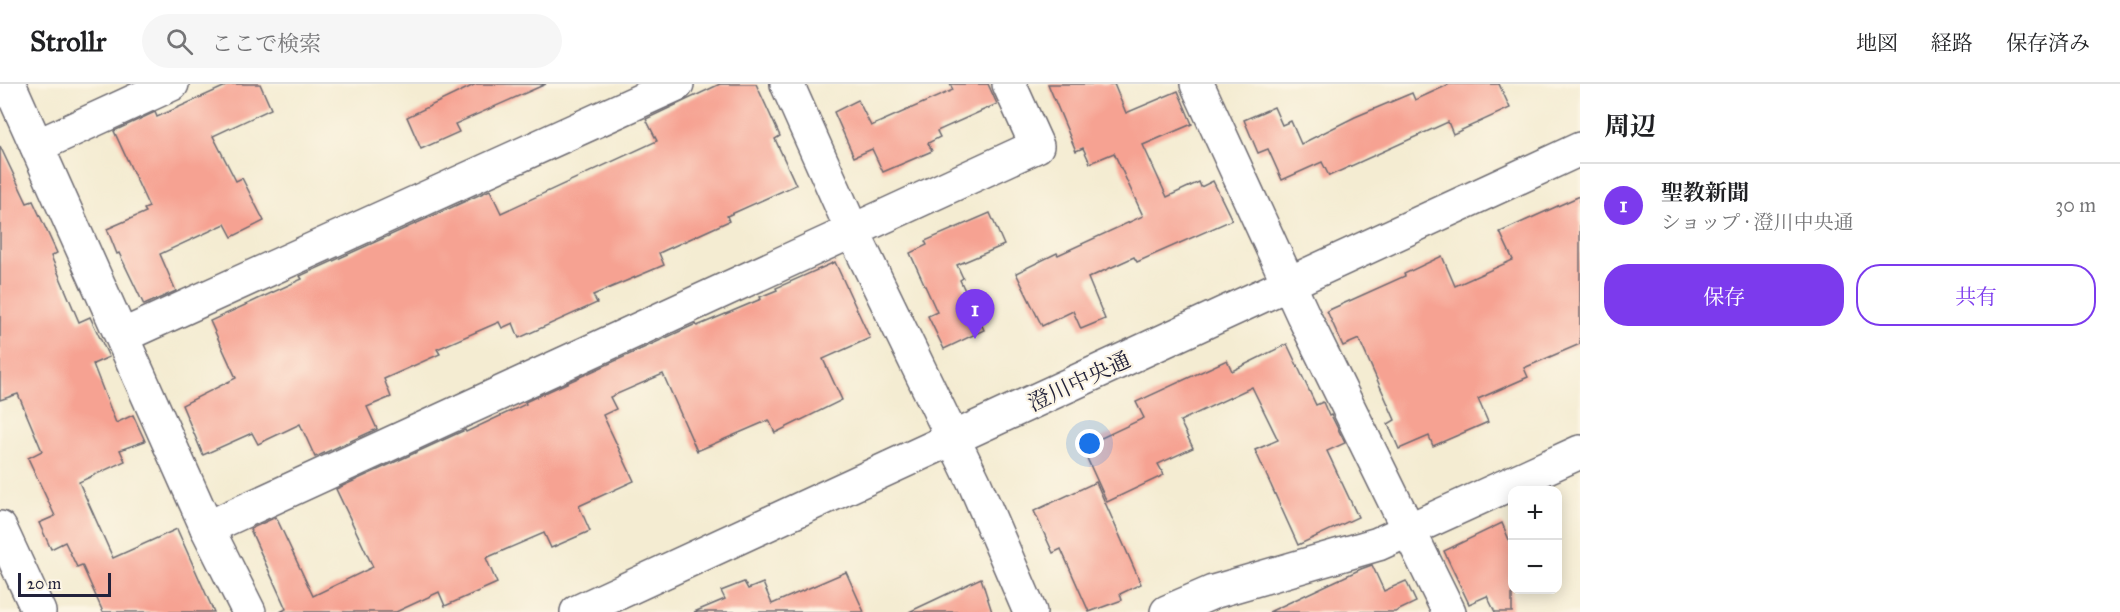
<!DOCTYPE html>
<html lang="ja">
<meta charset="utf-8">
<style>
:root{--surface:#fff;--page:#f6f6f6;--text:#202124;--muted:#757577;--line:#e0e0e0;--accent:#7c3aed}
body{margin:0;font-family:"IM FELL Great Primer","Noto Serif JP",serif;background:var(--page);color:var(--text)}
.controls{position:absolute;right:18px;bottom:18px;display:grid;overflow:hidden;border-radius:12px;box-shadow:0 3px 15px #0003}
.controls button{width:54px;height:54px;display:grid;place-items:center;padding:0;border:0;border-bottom:2px solid var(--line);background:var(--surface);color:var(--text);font:30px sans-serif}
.scale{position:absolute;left:18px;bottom:15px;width:93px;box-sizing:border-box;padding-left:6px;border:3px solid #22223b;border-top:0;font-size:16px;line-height:21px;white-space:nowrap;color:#22223b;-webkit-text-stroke:4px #fcf5e5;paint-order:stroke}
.you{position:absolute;left:1090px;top:360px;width:21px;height:21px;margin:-15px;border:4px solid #fff;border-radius:50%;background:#1a73e8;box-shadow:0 0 0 9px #1a73e833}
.badge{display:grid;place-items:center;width:39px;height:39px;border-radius:50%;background:var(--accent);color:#fff;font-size:20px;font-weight:700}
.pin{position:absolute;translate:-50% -50px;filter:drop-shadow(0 2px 3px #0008)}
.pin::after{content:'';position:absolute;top:32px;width:21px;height:18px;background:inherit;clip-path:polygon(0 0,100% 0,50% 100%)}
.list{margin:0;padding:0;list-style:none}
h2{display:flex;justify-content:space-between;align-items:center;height:78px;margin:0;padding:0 24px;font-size:26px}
h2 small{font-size:20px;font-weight:400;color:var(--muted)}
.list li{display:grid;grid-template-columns:39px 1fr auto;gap:18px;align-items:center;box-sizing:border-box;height:84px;padding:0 24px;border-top:2px solid var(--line)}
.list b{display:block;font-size:22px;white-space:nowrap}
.list p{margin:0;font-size:20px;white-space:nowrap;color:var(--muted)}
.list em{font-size:20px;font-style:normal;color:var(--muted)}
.actions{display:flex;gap:12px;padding:18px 24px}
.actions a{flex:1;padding:14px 0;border:2px solid var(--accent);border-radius:24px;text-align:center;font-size:21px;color:var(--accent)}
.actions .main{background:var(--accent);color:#fff}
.icon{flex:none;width:33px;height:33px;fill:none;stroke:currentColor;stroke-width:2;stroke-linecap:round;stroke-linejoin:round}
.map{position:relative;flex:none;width:1580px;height:528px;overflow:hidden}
header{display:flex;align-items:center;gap:36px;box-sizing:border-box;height:84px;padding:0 30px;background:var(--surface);border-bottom:2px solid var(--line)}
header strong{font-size:28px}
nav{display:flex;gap:33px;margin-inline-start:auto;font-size:21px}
.search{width:420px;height:54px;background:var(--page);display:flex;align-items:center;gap:15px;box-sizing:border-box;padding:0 21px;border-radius:33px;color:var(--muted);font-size:22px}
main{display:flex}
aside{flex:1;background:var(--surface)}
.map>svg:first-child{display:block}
.building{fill:#f6a292}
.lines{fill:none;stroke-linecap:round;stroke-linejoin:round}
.minor-casing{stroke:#6c6970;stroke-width:36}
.minor{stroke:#fff;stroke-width:33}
.labels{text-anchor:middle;stroke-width:4.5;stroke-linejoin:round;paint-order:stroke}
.street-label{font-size:22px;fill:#22223b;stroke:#fcf5e5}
</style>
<header>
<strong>Strollr</strong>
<div class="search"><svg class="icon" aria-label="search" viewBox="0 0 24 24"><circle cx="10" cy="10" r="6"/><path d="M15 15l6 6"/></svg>ここで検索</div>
<nav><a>地図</a><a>経路</a><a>保存済み</a></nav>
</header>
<main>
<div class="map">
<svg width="1580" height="528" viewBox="0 0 1580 528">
<rect width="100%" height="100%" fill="#fcf5e5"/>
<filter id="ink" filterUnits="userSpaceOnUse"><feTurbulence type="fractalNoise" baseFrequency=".0167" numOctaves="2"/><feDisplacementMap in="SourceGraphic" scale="12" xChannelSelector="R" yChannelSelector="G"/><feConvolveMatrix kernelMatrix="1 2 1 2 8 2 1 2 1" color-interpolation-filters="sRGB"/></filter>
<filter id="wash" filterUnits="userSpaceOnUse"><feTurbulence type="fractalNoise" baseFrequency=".008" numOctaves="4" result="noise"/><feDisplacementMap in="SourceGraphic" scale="24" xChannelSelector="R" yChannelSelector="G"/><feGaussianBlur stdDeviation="1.35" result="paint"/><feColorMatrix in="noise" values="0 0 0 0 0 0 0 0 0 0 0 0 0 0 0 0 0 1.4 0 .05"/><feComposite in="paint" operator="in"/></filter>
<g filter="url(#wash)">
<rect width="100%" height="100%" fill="#f4ecd2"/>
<g id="blocks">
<g class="building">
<path d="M 230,0 L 260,0 L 271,25 L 213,52 L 236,97 L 242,94 L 264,137 L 232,153 L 225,140 L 160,170 L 176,207 L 144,221 L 119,169 L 117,170 L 107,145 L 146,128 L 144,125 L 149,123 L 114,47 L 155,28 L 157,33 Z"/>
<path d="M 476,0 L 546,0 L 455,40 L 459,48 L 421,65 L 407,33 Z"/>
<path d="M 720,0 L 756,0 L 780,52 L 775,55 L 796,101 L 727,132 L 729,137 L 659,169 L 664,181 L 593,211 L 597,219 L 519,254 L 513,239 L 502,244 L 499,238 L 437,265 L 440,270 L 384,295 L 391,313 L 367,323 L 377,345 L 320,371 L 315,373 L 300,340 L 258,360 L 252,349 L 203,371 L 182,321 L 236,294 L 210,237 L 302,195 L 300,192 L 490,106 L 501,129 L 657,57 L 646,35 Z"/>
<path d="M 950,0 L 988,0 L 997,20 L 937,47 L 940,53 L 928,59 L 932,67 L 883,88 L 872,65 L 854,73 L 834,28 L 858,16 L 871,42 L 953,6 Z"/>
<path d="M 1048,0 L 1114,0 L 1126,29 L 1178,7 L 1192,40 L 1143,61 L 1167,113 L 1199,98 L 1201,103 L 1213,97 L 1232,136 L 1137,178 L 1134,173 L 1088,194 L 1105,235 L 1081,245 L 1073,227 L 1042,242 L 1016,189 L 1057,169 L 1058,171 L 1143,132 L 1114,69 L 1090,79 L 1083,64 L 1076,67 Z"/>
<path d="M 1450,0 L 1499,0 L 1510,24 L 1453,50 L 1448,38 L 1329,92 L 1322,78 L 1282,96 L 1268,65 L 1258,69 L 1244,36 L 1274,23 L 1282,41 L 1291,37 L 1301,60 L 1355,33 L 1412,9 L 1415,16 Z"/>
<path d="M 0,62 L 27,119 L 33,117 L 57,169 L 51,172 L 79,238 L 90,233 L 109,273 L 93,280 L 116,339 L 133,331 L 145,357 L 120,366 L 125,377 L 79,398 L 113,474 L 177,445 L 214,528 L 103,528 L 82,481 L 77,483 L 65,458 L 51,465 L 39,439 L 55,432 L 28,374 L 42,367 L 18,310 L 0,316 Z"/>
<path d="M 1580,112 L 1580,260 L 1524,284 L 1528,293 L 1478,315 L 1488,338 L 1433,362 L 1429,352 L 1399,365 L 1388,340 L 1395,336 L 1359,255 L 1343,262 L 1327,227 L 1405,192 L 1404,190 L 1442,172 L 1455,202 L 1513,176 L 1500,148 Z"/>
<path d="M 990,129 L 1004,161 L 957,181 L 963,194 L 960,196 L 984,246 L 944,265 L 928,232 L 937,228 L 910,169 L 927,161 L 925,157 Z"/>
<path d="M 835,178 L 870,254 L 823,275 L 842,316 L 775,349 L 769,336 L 697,367 L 663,290 L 610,313 L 616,325 L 603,331 L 634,397 L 579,422 L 590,447 L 551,464 L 544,449 L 486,474 L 497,499 L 445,522 L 439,508 L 396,528 L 280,528 L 286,525 L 250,445 L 276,433 L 313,512 L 373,483 L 336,405 L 465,346 L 466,348 L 526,320 L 525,318 L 696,240 L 697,242 L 761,215 L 760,213 L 777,206 L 776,204 Z"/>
<path d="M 1287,260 L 1316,321 L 1323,318 L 1329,332 L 1331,331 L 1345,359 L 1327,367 L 1358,433 L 1298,461 L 1255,366 L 1278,356 L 1252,303 L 1180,337 L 1193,364 L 1158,380 L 1164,391 L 1107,418 L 1082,363 L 1144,334 L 1136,318 L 1227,276 L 1232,287 Z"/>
<path d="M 1096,398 L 1141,500 L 1120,510 L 1122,516 L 1089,528 L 1061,465 L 1053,469 L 1034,427 Z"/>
<path d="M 1502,439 L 1512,463 L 1512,528 L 1495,528 L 1487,512 L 1469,520 L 1444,467 Z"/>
<path d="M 1372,481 L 1384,507 L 1406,497 L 1416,518 L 1395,528 L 1269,528 L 1361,485 Z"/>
<path d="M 846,488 L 864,528 L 694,528 L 725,515 L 721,507 L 744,498 L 748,505 L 763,499 L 772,520 Z"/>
<path d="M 981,494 L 992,528 L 909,528 Z"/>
</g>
</g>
</g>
<g filter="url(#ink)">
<use href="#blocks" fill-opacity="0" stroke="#6c6970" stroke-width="1.5"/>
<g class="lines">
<g class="minor-casing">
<g id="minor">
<path d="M 9,0 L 207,444 L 249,528"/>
<path d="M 787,0 L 852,146 L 974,398 L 1030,528"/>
<path d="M 1197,0 L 1303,231 L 1449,528"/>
<path d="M 37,62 L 172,0"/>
<path d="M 122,252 L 677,0"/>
<path d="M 0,444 L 39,528"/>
<path d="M 207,444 L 1037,62 L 1009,0"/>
<path d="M 577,528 L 1580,65"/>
<path d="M 1167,528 L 1213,508 L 1378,460 L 1580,368"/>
</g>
</g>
<use href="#minor" class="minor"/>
</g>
</g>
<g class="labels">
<g class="street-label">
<text transform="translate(1079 297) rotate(-25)" y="8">澄川中央通</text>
</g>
</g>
</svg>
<div class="controls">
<button>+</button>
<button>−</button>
</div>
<div class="scale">20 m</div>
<div class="you"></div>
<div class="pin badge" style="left:975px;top:255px">1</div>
</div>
<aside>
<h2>周辺<small></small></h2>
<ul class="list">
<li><span class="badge">1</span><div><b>聖教新聞</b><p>ショップ · 澄川中央通</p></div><em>30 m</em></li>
</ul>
<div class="actions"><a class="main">保存</a><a>共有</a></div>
</aside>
</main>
